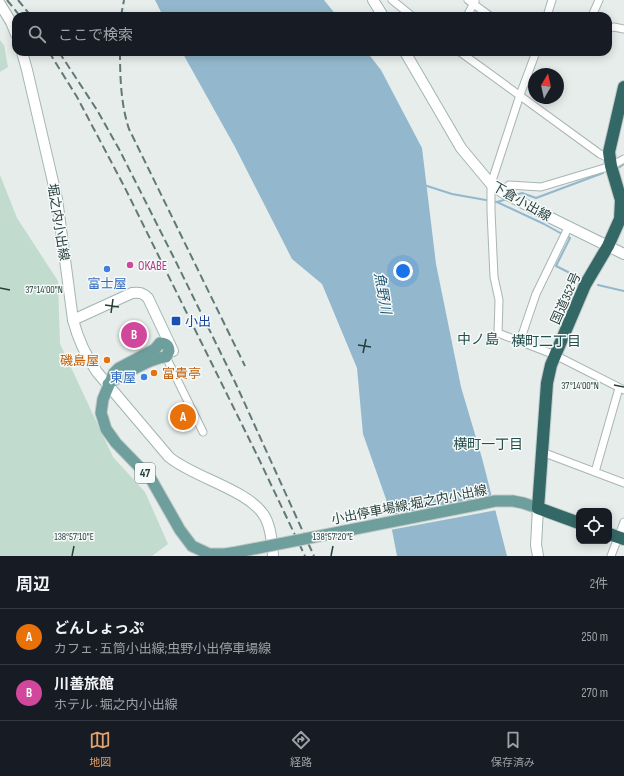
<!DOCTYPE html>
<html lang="ja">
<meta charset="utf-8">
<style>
:root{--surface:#171b24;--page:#20242c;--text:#f1f3f6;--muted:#9ea1a6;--line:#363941;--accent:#e6a26b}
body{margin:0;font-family:"Sofia Sans Condensed","Noto Sans JP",sans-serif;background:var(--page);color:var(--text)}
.controls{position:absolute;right:12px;bottom:12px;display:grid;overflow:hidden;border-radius:8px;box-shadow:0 2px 10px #0003}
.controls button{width:36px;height:36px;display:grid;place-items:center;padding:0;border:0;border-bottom:1px solid var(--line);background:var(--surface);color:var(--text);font:20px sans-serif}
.compass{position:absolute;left:528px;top:68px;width:36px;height:36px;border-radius:50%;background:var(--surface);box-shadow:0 2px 10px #0003;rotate:9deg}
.you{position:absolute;left:403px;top:271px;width:14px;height:14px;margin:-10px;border:3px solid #fff;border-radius:50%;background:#1a73e8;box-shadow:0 0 0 6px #1a73e833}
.badge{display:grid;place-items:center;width:26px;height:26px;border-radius:50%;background:var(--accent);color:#fff;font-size:13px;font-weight:700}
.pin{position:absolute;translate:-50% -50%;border:2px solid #fff;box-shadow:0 1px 4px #0006}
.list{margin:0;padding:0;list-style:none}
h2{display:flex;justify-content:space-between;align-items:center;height:52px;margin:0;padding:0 16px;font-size:17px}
h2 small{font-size:13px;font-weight:400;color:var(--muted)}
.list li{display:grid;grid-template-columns:26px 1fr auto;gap:12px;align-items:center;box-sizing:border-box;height:56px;padding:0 16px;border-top:1px solid var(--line)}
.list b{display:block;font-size:15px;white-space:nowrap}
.list p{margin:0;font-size:13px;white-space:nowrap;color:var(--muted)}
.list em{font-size:13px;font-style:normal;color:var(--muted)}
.icon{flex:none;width:22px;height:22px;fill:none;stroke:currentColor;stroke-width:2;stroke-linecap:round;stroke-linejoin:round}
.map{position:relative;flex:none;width:624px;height:556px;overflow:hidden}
.search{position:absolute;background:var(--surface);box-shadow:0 2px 10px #0003;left:12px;right:12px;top:12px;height:44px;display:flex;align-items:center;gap:10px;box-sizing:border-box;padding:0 14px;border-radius:12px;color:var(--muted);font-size:15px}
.sheet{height:164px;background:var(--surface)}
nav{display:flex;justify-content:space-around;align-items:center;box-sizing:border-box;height:56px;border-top:1px solid var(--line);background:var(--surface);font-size:11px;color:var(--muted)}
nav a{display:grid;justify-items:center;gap:2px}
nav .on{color:var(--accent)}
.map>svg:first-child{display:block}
.green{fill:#c1dcce}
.water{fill:#93b8cd}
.pier{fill:#e6edeb}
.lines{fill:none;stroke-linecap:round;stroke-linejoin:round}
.stream{stroke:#93b8cd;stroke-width:2}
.street-casing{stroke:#a9b5b3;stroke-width:9}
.secondary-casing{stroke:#a2b5b2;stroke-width:12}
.primary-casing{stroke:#c2c9c8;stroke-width:13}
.highway-casing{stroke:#c2c9c8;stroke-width:14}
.street{stroke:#fff;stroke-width:7}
.secondary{stroke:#fff;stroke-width:10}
.primary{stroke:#6e9f9c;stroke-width:11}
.highway{stroke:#346867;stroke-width:12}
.rail{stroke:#617977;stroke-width:2;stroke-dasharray:8 4;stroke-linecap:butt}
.primary-bridge-casing{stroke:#c2c9c8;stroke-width:13;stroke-linecap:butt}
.primary-bridge{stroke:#6e9f9c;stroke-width:11}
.ticks{fill:none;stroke:#263e3c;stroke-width:1.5}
.hotel-dot{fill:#d1479c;stroke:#f6faf9;stroke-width:1.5}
.shop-dot{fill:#3f7fe0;stroke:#f6faf9;stroke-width:1.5}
.transit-dot{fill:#1a4fb4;stroke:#f6faf9;stroke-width:1.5}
.food-dot{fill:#e8710a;stroke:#f6faf9;stroke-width:1.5}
.labels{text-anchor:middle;stroke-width:3;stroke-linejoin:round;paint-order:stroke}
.shield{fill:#f6faf9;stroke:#647675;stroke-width:1}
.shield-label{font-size:12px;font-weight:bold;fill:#263e3c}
.street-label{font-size:13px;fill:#263e3c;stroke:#f6faf9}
.hotel-label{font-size:13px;fill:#b23c85;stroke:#f6faf9;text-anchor:start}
.shop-label{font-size:13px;fill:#366cbe;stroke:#f6faf9}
.transit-label{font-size:13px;fill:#164399;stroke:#f6faf9;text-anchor:start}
.food-label{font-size:13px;fill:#c56008;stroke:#f6faf9;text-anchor:end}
.water-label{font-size:14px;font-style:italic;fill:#255875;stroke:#f6faf9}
.neighbourhood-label{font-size:14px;fill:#234f4d;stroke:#f6faf9}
.ticks-label{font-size:10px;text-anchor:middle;fill:#263e3c;stroke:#f6faf9;stroke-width:3;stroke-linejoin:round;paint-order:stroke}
</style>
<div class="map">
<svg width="624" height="556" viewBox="0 0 624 556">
<rect width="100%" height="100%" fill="#e6edeb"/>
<g class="green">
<path d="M 0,40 L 4,45 L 8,67 L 0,72 Z"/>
<path d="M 0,175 L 17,218 L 58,281 L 60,344 L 113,457 L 145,492 L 168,544 L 152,556 L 0,556 Z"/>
</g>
<g class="water">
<path d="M 155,0 L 324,0 L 337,16 L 163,16 Z"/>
<path d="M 182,52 L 367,52 L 381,70 L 422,148 L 436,264 L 461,387 L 482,458 L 507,556 L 397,556 L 386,499 L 363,434 L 357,368 L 322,284 L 292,259 L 235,147 Z"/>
</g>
<path class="pier" d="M 494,495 L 497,510 L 390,530 L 387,516 Z"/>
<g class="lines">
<g class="stream">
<path d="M 617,169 L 624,164"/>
<path d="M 424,185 L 452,194 L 497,202 L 544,224 L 562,234"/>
<path d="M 516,195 L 522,193 L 536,198 L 603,173"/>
<path d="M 497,202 L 507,199"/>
<path d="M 566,236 L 570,238 L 556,266 L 578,277"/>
<path d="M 598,285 L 624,291"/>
</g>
<g class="street-casing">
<g id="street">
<path d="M 392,0 L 412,16"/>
<path d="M 468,0 L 490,16"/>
<path d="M 467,16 L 475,1"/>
<path d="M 547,16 L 552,0"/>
<path d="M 592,16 L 599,0"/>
<path d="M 608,29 L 614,27 L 624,29"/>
<path d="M 460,52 L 600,154 L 609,158"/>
<path d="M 536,52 L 520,95 L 491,184 L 491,211 L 494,277 L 499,300 L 498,333 L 555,355 L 624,390"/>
<path d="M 502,192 L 509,185 L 541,187 L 611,166 L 624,159"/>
<path d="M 520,341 L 536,294 L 569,226"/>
<path d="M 166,357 L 203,432"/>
<path d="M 542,452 L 624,483"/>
<path d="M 595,472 L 619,388"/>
<path d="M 611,556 L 624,522"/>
</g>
</g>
<g class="secondary-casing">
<g id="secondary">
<path d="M 373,0 L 383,16"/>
<path d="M 0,4 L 11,22 L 16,34"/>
<path d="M 22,52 L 27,70 L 57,199 L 73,320 C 78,339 85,355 97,372 L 169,457 C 194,478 250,490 265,517 C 271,528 272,543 273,556"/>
<path d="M 405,52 L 461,148 L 491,184 L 502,192 L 551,218 L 624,254"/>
<path d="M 73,320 L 132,293 C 140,292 143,293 148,298 L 173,351"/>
<path d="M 538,508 L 536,545 L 538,556"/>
</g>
</g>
<g class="primary-casing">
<g id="primary">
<path d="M 108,384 C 120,376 153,357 166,357 L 169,351 C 169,346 166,343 160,343 L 155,349 L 119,368 L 114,373 L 103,399 L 101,413 L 103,419 L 106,429 L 116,443 L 151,479 L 180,530 L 192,546 L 209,554 L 225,554 L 238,552"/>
<path d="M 513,501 L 523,503 L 538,508"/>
</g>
</g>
<g class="highway-casing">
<g id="highway">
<path d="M 579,523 L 538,508 L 547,383 L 551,365 L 585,285 L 608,246 L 620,219 L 621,200 L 611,166 L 609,152 L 624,87"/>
<path d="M 609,534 L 624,539"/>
</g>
</g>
<use href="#street" class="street"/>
<use href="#secondary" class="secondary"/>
<use href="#primary" class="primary"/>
<use href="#highway" class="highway"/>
<g class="rail">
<path d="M 7,0 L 20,16"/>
<path d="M 18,0 L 31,16"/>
<path d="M 121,16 L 124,0"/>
<path d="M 49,52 L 77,97 L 125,188 L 257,455 L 305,556"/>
<path d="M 59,52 L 97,110 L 119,149 L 176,262 L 235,382 L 314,556"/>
<path d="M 120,52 C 120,78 121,105 129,129 L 245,366"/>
</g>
<g class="primary-bridge-casing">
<path id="primary-bridge" d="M 238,552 L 481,504 L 495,501 L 513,501"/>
</g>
<use href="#primary-bridge" class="primary-bridge"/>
</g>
<path class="ticks" d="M 0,288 L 10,290M 105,305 L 119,307M 111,313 L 113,299M 358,345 L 371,347M 363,353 L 366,339M 614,385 L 624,387M 72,556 L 74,546M 331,556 L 333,546"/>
<circle class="hotel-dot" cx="130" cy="265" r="4"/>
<g class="shop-dot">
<circle cx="107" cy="269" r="4"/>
<circle cx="144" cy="377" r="4"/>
</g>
<rect class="transit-dot" x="171" y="316" width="10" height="10" rx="2"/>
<g class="food-dot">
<circle cx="107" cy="360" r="4"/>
<circle cx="154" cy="373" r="4"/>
</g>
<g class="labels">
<rect class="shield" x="135" y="463" width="20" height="20" rx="3"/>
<g class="shield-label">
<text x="145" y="477">47</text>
</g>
<g class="street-label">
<text transform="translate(522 201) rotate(30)" y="5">下倉小出線</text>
<text transform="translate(59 222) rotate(81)" y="5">堀之内小出線</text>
<text transform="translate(565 298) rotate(-66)" y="5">国道352号</text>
<text transform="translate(409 504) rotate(-11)" y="5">小出停車場線;堀之内小出線</text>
</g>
<g class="hotel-label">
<text x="138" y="270">OKABE</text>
</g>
<g class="shop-label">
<text x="107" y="288">富士屋</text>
<text x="136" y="382" text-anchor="end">東屋</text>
</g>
<g class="transit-label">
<text x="185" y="326">小出</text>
</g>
<g class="food-label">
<text x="99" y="365">磯島屋</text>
<text x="162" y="378" text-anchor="start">富貴亭</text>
</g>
<g class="water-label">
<text transform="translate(383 293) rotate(80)" y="5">魚野川</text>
</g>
<g class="neighbourhood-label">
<text x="478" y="344">中ノ島</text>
<text x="546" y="346">横町二丁目</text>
<text x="488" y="449">横町一丁目</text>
</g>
</g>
<g class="ticks-label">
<text x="44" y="293">37°14'00"N</text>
<text x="580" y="389">37°14'00"N</text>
<text x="74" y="540">138°57'10"E</text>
<text x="333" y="540">138°57'20"E</text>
</g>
</svg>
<div class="controls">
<button><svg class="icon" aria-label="locate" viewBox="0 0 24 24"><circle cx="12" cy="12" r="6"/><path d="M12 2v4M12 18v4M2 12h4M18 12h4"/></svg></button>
</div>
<svg class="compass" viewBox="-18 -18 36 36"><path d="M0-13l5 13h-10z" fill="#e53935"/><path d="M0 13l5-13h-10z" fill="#9ea1a6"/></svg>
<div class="you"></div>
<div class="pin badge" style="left:183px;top:417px;background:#e8710a">A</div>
<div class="pin badge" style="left:134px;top:335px;background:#d1479c">B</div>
<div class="search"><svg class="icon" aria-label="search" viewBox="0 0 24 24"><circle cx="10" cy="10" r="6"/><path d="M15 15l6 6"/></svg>ここで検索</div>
</div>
<section class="sheet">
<h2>周辺<small>2件</small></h2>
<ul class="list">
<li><span class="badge" style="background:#e8710a">A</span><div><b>どんしょっぷ</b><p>カフェ · 五筒小出線;虫野小出停車場線</p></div><em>250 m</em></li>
<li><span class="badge" style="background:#d1479c">B</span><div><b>川善旅館</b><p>ホテル · 堀之内小出線</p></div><em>270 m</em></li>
</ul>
</section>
<nav>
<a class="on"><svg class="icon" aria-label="map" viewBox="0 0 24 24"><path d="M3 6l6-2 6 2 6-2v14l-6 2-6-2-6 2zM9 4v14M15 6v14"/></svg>地図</a>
<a><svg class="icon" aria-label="directions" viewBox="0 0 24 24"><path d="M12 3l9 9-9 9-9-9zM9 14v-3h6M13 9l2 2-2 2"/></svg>経路</a>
<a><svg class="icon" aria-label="saved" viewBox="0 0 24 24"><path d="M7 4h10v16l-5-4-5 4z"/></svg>保存済み</a>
</nav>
